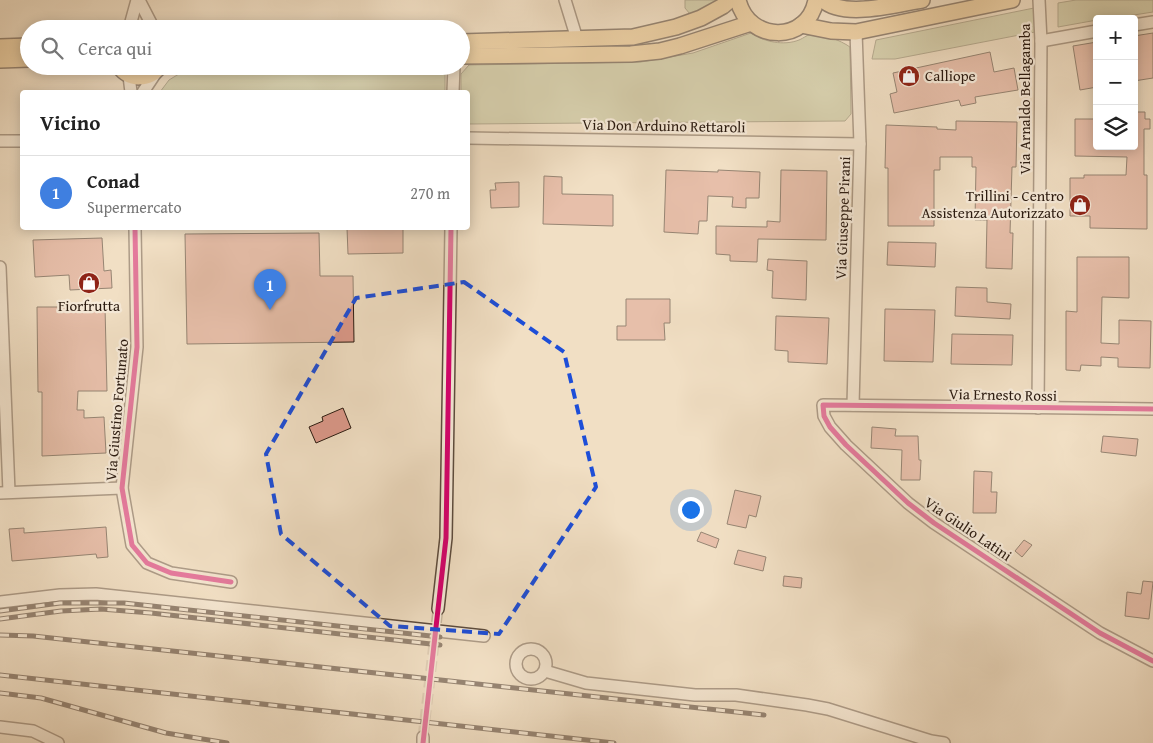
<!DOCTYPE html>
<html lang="it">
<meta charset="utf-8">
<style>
:root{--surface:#fff;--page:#f2f2f2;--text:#222;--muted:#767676;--line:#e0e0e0;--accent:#8f2418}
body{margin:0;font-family:"Gentium Book Plus",serif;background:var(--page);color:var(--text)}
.controls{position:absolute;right:15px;top:15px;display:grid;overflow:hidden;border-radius:5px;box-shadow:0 2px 12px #0003}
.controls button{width:45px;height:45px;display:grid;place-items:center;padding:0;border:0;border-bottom:1px solid var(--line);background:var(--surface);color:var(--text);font:25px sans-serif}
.you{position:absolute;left:690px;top:509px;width:18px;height:18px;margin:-12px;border:4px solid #fff;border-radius:50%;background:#1a73e8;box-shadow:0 0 0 8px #1a73e833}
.badge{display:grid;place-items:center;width:32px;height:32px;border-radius:50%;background:var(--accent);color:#fff;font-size:16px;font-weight:700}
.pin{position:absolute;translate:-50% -41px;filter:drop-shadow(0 1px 2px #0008)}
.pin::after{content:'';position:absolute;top:26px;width:18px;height:15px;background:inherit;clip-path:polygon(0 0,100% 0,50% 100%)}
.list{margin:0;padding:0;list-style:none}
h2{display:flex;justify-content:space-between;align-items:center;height:65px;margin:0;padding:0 20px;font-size:21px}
h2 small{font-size:16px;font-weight:400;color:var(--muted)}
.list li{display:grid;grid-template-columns:32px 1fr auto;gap:15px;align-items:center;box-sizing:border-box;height:75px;padding:0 20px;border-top:1px solid var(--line)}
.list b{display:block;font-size:19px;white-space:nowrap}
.list p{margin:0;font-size:16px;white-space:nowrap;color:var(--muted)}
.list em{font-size:16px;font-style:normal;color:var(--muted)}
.icon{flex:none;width:28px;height:28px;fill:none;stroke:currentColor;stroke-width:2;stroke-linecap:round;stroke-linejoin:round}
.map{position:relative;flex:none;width:1153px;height:743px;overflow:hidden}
.search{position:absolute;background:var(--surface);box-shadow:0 2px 12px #0003;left:20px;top:20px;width:450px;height:55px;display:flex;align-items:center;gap:12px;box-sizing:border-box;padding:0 18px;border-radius:28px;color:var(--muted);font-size:19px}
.panel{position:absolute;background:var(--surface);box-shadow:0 2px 12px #0003;left:20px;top:90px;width:450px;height:140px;border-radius:5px}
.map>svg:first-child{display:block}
.green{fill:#bac294;stroke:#726e52}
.building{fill:#dc998a;stroke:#2a1a10}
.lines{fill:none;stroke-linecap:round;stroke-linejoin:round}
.minor-tunnel{stroke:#c9b8a0;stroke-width:11;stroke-dasharray:11 5.5;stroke-linecap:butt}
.minor-casing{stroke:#5c4b3d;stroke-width:14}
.major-casing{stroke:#2a1a10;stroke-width:18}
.minor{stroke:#f6ead9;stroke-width:11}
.major{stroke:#e8c082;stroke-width:15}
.rail-casing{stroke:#2a1a10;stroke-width:5}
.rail{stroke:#f6ead9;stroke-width:3;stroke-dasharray:9;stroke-linecap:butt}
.cycleway-casing{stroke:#f6ead9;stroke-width:8}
.cycleway{stroke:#d6006c;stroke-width:5}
.marked{fill:none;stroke:#1d4ed8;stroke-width:4;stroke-dasharray:10 6;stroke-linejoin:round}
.labels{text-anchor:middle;stroke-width:4.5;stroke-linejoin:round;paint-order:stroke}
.poi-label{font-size:15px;fill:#2a1a10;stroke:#f6ead9;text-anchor:start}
.street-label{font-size:15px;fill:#2a1a10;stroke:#f6ead9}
</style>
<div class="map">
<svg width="1153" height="743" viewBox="0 0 1153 743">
<rect width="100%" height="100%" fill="#f1dfc4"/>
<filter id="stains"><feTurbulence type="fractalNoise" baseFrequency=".004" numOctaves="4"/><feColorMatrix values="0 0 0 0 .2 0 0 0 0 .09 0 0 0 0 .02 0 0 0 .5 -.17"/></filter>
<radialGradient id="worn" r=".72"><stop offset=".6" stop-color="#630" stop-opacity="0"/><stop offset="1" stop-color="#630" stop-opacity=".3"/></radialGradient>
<g class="green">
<path d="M 685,0 L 726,0 L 699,14 L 690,14 L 685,8 Z"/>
<path d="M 1076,0 L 1153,0 L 1153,12 L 1108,19 L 1097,19 L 1097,20 L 1058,27 L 1058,3 Z"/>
<path d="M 1034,8 L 1035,32 L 895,59 L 872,59 L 876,40 Z"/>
<path d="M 751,33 C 764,42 784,46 799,40 C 804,38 808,34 813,34 C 825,35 840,40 850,47 L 851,114 L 845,121 L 468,124 L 468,92 L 461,92 L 461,74 L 469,65 L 641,62 L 693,53 Z"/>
<path d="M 368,66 L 441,66 L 445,69 L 445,92 L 160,92 L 169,80 L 187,69 Z"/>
</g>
<g class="building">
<path d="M 1153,33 L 1153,78 L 1134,81 L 1134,36 Z"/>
<path d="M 1097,42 L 1097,87 L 1080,90 L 1073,46 Z"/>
<path d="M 990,52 L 994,72 L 1014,68 L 1018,90 L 975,97 L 976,103 L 961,106 L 959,100 L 894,113 L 890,94 L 897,92 L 893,73 Z"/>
<path d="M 1134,112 L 1145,112 L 1145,119 L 1150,119 L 1150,129 L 1144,129 L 1144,175 L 1147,175 L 1147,229 L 1090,228 L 1090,216 L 1070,216 L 1070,178 L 1084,178 L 1084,175 L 1126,175 L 1127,157 L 1075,156 L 1075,119 L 1097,119 L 1097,146 L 1134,146 Z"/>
<path d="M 956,121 L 1017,122 L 1016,167 L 1012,167 L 1010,233 L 1013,233 L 1012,269 L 986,268 L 987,220 L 975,220 L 976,167 L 972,167 L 972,157 L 940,157 L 940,170 L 934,170 L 934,226 L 888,226 L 888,168 L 885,168 L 886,125 L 937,127 L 937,129 L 956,130 Z"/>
<path d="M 666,170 L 718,172 L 718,170 L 760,172 L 759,198 L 746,198 L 746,208 L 732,207 L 733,197 L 708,196 L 707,221 L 699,221 L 698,234 L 664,232 Z"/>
<path d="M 781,170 L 827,171 L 826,240 L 758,239 L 757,262 L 730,261 L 730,255 L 716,254 L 716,226 L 767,227 L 767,221 L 780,222 Z"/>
<path d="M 544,176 L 562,177 L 562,194 L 613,195 L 613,226 L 543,224 Z"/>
<path d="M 519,182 L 519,207 L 491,208 L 490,190 L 496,190 L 495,183 Z"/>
<path d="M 347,228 L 403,228 L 403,253 L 348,254 Z"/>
<path d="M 319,233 L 320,276 L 353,276 L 354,342 L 187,344 L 185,234 Z"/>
<path d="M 102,238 L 104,271 L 111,270 L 112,288 L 70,290 L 69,275 L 35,277 L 33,240 Z"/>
<path d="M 888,242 L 936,243 L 935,267 L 887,265 Z"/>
<path d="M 1077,257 L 1129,257 L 1129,298 L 1102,297 L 1101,343 L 1119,344 L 1119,320 L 1151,321 L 1150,368 L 1118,367 L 1118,358 L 1101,357 L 1101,366 L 1081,365 L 1080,371 L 1066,370 L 1066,311 L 1077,312 Z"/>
<path d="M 768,259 L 807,261 L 806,300 L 772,298 L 773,271 L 767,270 Z"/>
<path d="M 956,287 L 987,288 L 987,302 L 1011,304 L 1010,319 L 955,316 Z"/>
<path d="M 626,299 L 670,299 L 670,323 L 664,323 L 665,340 L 617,340 L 617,326 L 626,326 Z"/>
<path d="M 37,307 L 105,307 L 107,391 L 78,391 L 77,410 L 84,410 L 84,418 L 104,417 L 106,453 L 42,456 L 42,392 L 38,392 Z"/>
<path d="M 885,309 L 935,310 L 933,362 L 884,361 Z"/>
<path d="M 776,316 L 829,318 L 827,364 L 788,362 L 788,351 L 775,350 Z"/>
<path d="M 952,334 L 1013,335 L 1012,365 L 951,364 Z"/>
<path d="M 343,408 L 351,428 L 316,443 L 309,427 L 323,421 L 322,417 Z"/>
<path d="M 872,427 L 896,429 L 895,436 L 918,436 L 919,460 L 921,460 L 920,480 L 901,480 L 902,450 L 871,448 Z"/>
<path d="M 1103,436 L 1138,439 L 1136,456 L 1101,452 Z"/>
<path d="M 974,471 L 992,472 L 991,492 L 997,492 L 996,513 L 973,513 Z"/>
<path d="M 735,490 L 761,496 L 756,517 L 749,515 L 746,528 L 727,524 Z"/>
<path d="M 106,527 L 108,557 L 97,558 L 96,554 L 12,561 L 9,529 L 24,528 L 24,533 Z"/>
<path d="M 701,532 L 719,539 L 716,548 L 697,541 Z"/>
<path d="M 1024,540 L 1032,545 L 1022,557 L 1015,551 Z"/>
<path d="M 738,550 L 766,557 L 763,571 L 734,564 Z"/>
<path d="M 784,576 L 802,578 L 801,588 L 783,586 Z"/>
<path d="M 1143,581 L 1153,582 L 1149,619 L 1125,616 L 1127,592 L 1141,594 Z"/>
</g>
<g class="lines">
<path class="minor-tunnel" d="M 423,737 L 438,609"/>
<g class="minor-casing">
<g id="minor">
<path d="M 139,0 L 154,29"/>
<path d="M 565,0 L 577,39"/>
<path d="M 1134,25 L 1153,22"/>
<path d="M 129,29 L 137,0"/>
<path d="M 1041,41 L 1097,31"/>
<path d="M 129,76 L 131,92"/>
<path d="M 143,92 L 157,71"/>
<path d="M 453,92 L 454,66"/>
<path d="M 468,138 L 860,144"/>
<path d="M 0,141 L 22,141"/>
<path d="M 135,228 L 137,347 L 122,488 L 132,545 L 147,563 L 171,573 L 231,582"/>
<path d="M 0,267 L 9,492"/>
<path d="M 853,405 L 860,144 L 856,32"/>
<path d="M 1038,408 L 1041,41 L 1039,0"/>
<path d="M 1153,409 L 823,405 L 824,416 L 830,427 L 846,445 L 908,503 L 934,523 L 1100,633 L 1153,661"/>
<path d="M 0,493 L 122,488"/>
<path d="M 0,602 L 60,595 L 96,594 L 484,636"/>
<path d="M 438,609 L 446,538 L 451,228"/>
<circle cx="531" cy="664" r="15"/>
<path d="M 545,671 L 586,683 L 695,695 L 736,695 L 807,705 L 828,709 L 931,741 L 944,743"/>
<path d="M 0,727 L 33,731 L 58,743"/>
<path d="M 423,743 L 423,737"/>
</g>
</g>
<g class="major-casing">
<g id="major">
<path d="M 738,0 C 748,43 808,44 816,0"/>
<path d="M 823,0 C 844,19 896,4 922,0"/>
<path d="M 801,25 L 831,31 L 856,32 L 1012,0"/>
<path d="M 132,29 L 146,29"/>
<path d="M 461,42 L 633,37 L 676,27 L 701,18 L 723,6 L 730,0"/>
<path d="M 0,47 L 29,46"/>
<path d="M 461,56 L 631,54 L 660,51 L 680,46 L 751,23"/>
<path d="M 0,60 L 29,59"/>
<path d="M 119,66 C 130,81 149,80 160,66"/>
</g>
</g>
<use href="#minor" class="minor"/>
<use href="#major" class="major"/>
<g class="rail-casing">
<g id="rail">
<path d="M 0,611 L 60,603 L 124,603 L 440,637"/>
<path d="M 0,619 L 61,611 L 101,609 L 151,613 L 440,645"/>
<path d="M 0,635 L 33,636 L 764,715"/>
<path d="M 0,675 L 614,743"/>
<path d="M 0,693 L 41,698 L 166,733 L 227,743"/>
</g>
</g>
<use href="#rail" class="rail"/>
<g class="cycleway-casing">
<g id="cycleway">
<path d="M 135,228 L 137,347 L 122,488 L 132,545 L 147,563 L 171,573 L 231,582"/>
<path d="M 1153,409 L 823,405 L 824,416 L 830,427 L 846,445 L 908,503 L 934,523 L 1100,633 L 1153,661"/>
<path d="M 423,743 L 446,538 L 451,228"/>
</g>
</g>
<use href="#cycleway" class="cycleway"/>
</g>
<path d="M0 0H1153V743H0ZM 464,282 L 564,352 L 596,487 L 499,634 L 390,626 L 281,534 L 266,454 L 356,298 Z" fill="#f1dfc4" fill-opacity=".55" fill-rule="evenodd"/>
<path class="marked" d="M 464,282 L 564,352 L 596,487 L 499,634 L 390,626 L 281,534 L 266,454 L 356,298 Z"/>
<defs>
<g id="shop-disc" transform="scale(1.125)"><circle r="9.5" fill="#8f2418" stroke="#f6ead9"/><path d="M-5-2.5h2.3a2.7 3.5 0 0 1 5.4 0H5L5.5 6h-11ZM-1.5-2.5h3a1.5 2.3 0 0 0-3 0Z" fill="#fff"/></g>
</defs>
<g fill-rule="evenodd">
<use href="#shop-disc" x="909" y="76"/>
<use href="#shop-disc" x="1080" y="205"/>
<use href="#shop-disc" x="89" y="283"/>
</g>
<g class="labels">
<g class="poi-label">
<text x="925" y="81">Calliope</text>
<text x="1064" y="201" text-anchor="end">Trillini - Centro<tspan x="1064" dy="17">Assistenza Autorizzato</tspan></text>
<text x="89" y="311" text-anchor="middle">Fiorfrutta</text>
</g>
<g class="street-label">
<text transform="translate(1025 99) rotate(-90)" y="5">Via Arnaldo Bellagamba</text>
<text transform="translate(664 126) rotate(1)" y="5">Via Don Arduino Rettaroli</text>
<text transform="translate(843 218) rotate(-88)" y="5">Via Giuseppe Pirani</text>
<text transform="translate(1003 395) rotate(1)" y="5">Via Ernesto Rossi</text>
<text transform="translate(117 410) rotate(-85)" y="5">Via Giustino Fortunato</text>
<text transform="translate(968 529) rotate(34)" y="5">Via Giulio Latini</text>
</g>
</g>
<rect width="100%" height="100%" filter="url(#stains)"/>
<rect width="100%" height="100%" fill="url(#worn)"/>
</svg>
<div class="controls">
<button>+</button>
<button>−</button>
<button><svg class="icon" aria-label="layers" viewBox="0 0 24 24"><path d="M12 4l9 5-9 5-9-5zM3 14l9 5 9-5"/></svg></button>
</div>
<div class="you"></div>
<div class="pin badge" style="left:270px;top:310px;background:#3f7fe0">1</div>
<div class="search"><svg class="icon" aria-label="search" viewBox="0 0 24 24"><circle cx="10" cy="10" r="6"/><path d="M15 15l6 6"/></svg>Cerca qui</div>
<section class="panel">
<h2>Vicino<small></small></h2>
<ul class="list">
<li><span class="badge" style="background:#3f7fe0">1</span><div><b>Conad</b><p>Supermercato</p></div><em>270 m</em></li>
</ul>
</section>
</div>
